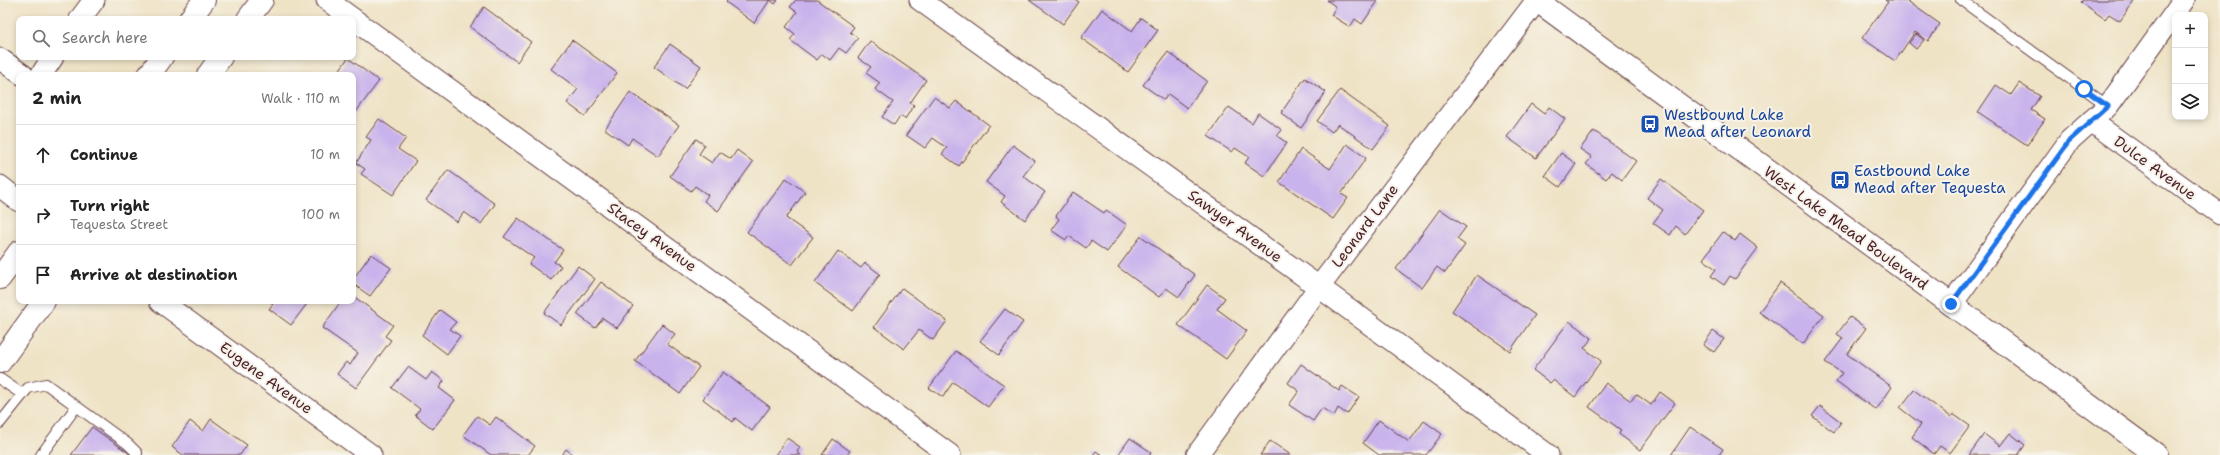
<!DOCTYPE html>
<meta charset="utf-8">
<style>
:root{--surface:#fff;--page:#f6f6f6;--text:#222;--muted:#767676;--line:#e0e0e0}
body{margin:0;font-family:"Shantell Sans",sans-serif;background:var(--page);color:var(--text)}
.controls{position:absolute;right:12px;top:12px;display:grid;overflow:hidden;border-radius:8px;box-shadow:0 2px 6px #0003}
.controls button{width:36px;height:36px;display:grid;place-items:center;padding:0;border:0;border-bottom:1px solid var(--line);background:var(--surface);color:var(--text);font:20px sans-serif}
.stop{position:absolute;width:12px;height:12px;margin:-9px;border:3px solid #1a73e8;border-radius:50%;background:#fff}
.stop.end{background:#1a73e8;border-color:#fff;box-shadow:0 1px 4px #0008}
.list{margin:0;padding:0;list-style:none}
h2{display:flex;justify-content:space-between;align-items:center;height:52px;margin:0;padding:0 16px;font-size:17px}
h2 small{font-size:13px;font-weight:400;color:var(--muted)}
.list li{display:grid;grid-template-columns:26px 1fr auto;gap:12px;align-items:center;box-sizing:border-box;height:60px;padding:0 16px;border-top:1px solid var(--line)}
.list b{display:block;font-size:15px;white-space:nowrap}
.list p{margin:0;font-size:13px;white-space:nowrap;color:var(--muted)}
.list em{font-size:13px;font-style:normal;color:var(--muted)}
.icon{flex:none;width:22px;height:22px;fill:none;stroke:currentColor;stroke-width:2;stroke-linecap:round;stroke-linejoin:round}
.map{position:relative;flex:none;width:2220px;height:455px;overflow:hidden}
.search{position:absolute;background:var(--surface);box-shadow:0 2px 6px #0003;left:16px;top:16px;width:340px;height:44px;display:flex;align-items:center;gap:10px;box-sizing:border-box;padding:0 14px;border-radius:8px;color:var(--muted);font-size:15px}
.panel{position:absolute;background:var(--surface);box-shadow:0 2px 6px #0003;left:16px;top:72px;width:340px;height:232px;border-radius:8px}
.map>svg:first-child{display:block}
.building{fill:#c9b3ec}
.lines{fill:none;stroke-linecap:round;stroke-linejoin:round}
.lane-casing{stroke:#633c42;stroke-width:12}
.street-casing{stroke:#633c42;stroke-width:23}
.primary-casing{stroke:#633c42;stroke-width:24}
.lane{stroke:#fff;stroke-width:10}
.street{stroke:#fff;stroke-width:21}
.primary{stroke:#fff;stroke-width:22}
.route{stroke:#1a73e8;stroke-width:5}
.labels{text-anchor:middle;stroke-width:4;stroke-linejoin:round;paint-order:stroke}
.transit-label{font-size:15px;fill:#164399;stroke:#f7f3e8;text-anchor:start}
.street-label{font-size:15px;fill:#4a1f2b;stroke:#f7f3e8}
</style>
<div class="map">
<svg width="2220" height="455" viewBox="0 0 2220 455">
<rect width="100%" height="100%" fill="#f7f3e8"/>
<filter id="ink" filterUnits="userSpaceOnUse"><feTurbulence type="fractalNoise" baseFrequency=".025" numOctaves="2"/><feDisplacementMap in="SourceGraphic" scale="8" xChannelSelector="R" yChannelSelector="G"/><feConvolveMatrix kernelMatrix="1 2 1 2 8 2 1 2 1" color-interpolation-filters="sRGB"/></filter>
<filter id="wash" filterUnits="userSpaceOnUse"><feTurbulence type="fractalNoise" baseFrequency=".012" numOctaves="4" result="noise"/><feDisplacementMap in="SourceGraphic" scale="16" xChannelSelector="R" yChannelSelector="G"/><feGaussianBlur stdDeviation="0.9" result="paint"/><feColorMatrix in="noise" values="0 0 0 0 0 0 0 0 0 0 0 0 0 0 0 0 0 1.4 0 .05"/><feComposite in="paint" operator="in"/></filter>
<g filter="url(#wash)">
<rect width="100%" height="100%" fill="#efe3c6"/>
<g id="blocks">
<g class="building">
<path d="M 728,0 L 778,0 L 775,4 L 770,0 L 754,23 L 726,2 Z"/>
<path d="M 796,0 L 817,0 L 854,27 L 850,32 L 858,38 L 846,53 L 839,48 L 830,60 L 822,54 L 817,60 L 790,40 L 795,34 L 786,27 L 797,12 L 790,7 Z"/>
<path d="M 1029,0 L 1076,0 L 1079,2 L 1063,24 Z"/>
<path d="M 1327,0 L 1376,0 L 1378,1 L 1362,24 L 1355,19 L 1350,27 L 1331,15 L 1336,7 Z"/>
<path d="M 1885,0 L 1906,0 L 1940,24 L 1928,41 L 1915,32 L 1895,61 L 1862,38 L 1888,2 Z"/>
<path d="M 2083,0 L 2135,0 L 2120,21 L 2109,14 L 2105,19 L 2081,2 Z"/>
<path d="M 484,7 L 531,42 L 517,62 L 470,27 Z"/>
<path d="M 1102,9 L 1132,31 L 1141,18 L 1158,30 L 1128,72 L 1081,38 Z"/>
<path d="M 1916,34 L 1924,40 L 1916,49 L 1909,43 Z"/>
<path d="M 572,40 L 617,73 L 585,116 L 567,103 L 578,89 L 551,69 Z"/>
<path d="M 870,41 L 926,80 L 910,103 L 914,105 L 905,119 L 900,116 L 894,125 L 882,117 L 893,102 L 875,89 L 880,83 L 866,73 L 871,67 L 858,58 Z"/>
<path d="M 670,44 L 701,66 L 685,89 L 654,67 Z"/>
<path d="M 1168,52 L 1207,81 L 1187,108 L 1168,94 L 1164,100 L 1143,85 Z"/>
<path d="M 348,58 L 379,81 L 353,116 L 353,75 L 336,75 Z"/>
<path d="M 1305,78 L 1326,92 L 1301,128 L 1281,113 Z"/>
<path d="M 2019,83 L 2040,96 L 2031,110 L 2045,119 L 2027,145 L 1978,112 L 1996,85 L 2011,95 Z"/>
<path d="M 1340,90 L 1390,126 L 1373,149 L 1338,124 L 1332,132 L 1317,121 Z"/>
<path d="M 630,92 L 679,125 L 658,156 L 632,138 L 628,145 L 605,129 Z"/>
<path d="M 934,97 L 950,108 L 956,101 L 989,125 L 959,166 L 942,154 L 947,148 L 933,138 L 925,148 L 906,135 Z"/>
<path d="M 1531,104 L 1544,114 L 1549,107 L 1565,119 L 1536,158 L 1507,137 Z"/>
<path d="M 1229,107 L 1252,123 L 1258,113 L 1282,130 L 1277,136 L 1287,143 L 1264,176 L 1245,163 L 1249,157 L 1235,148 L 1232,152 L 1208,136 Z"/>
<path d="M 379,119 L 406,138 L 398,149 L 416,161 L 393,195 L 361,174 L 365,169 L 356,163 L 371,140 L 366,137 Z"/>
<path d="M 1594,131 L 1636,161 L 1622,180 L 1612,172 L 1606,179 L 1586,164 L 1592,157 L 1580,149 Z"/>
<path d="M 696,139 L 705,145 L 699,154 L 712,163 L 720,152 L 731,159 L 737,150 L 753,162 L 718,211 L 704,201 L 708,195 L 695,186 L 691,191 L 670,176 Z"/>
<path d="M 1347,144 L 1366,158 L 1341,194 L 1348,198 L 1333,219 L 1279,182 L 1301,149 L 1330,169 Z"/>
<path d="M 1013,145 L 1035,161 L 1023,176 L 1045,192 L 1025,220 L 1001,202 L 1005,196 L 986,182 Z"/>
<path d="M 1561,153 L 1576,164 L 1560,187 L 1545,176 Z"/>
<path d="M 448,170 L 495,204 L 481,224 L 464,212 L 457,222 L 426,200 Z"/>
<path d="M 786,178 L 805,192 L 786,218 L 813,237 L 792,265 L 747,232 Z"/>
<path d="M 1661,179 L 1703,210 L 1685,234 L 1676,226 L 1670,235 L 1653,223 L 1663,210 L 1647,198 Z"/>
<path d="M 1073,192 L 1104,213 L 1106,210 L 1127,225 L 1107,252 L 1091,241 L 1086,248 L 1069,236 L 1066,240 L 1051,230 L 1059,219 L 1056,216 Z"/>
<path d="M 1440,209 L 1466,227 L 1457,239 L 1465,245 L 1445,273 L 1437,267 L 1422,288 L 1396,269 Z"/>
<path d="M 518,218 L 563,250 L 554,262 L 561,266 L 551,280 L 529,264 L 534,258 L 504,237 Z"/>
<path d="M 1723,232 L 1735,241 L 1740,234 L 1758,248 L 1735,279 L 1730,276 L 1724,285 L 1711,276 L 1716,269 L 1703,259 Z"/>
<path d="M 1141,236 L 1195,275 L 1179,297 L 1166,288 L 1159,297 L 1118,267 Z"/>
<path d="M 838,251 L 861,268 L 865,263 L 880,274 L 853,311 L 815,283 Z"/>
<path d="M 371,254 L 391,268 L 370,296 L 353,284 L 353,279 Z"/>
<path d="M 578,266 L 595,279 L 561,325 L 544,313 Z"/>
<path d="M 1477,275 L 1535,315 L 1510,351 L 1452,311 Z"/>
<path d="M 601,282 L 633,306 L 617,328 L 603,318 L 595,328 L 577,314 Z"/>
<path d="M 1780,283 L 1824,315 L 1803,344 L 1759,312 Z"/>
<path d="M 1207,285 L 1225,298 L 1217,309 L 1247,331 L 1226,359 L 1178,325 Z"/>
<path d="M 902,288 L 947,321 L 933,340 L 919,330 L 904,349 L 874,327 Z"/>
<path d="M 353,296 L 393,325 L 385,336 L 391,340 L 356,388 L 337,374 L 346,362 L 350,365 L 358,353 L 322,328 L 341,301 L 353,301 Z"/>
<path d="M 269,301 L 309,301 L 291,325 L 269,309 L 273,304 Z"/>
<path d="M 1005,309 L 1023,322 L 999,355 L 980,341 Z"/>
<path d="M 440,310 L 456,322 L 450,329 L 460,336 L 447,354 L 422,335 Z"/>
<path d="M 1850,317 L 1866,328 L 1847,354 L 1892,387 L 1876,410 L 1836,381 L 1842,373 L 1825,362 L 1843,338 L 1837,334 Z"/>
<path d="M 1569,321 L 1592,338 L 1584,348 L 1601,361 L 1575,397 L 1553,380 L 1550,383 L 1533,370 Z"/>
<path d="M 662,324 L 675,334 L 667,344 L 699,367 L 680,394 L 635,361 Z"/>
<path d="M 1713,331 L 1724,339 L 1714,352 L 1703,345 Z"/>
<path d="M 956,351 L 1004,385 L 988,407 L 953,382 L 943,397 L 929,388 Z"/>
<path d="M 1301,364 L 1339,391 L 1342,386 L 1359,397 L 1347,414 L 1338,408 L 1334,416 L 1322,408 L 1313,421 L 1289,405 L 1299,391 L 1288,383 Z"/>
<path d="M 408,367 L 426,380 L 432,372 L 444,381 L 439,388 L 455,400 L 433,429 L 415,415 L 420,409 L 392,388 Z"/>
<path d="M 723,372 L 770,407 L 752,431 L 735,418 L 733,422 L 703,399 Z"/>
<path d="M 1606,383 L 1631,401 L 1636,394 L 1651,405 L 1660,392 L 1675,403 L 1640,450 L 1619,434 L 1621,430 L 1589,407 Z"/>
<path d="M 1914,390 L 1951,417 L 1953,414 L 1970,426 L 1950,453 L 1940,446 L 1934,454 L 1912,437 L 1921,424 L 1900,408 Z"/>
<path d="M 1820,406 L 1841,422 L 1834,432 L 1812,416 Z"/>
<path d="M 477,416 L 490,425 L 496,417 L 535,446 L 528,455 L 491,455 L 463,435 Z"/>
<path d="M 211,419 L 247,445 L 240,455 L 183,455 L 172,447 L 190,421 L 203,431 Z"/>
<path d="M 1379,420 L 1409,442 L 1424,421 L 1442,434 L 1426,455 L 1379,455 L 1363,443 Z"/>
<path d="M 92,427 L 130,454 L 129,455 L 71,455 Z"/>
<path d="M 1690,427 L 1723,449 L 1719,455 L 1671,455 Z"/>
<path d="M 2010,433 L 2025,445 L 2018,455 L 1969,455 L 1984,434 L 2000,446 Z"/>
<path d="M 787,438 L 800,447 L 797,452 L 801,455 L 775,455 Z"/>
<path d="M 1130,438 L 1151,452 L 1150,455 L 1118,455 Z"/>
<path d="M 833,439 L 850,451 L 847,455 L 822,455 Z"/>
<path d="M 1270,441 L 1291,455 L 1260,455 Z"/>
<path d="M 566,449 L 573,455 L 562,455 Z"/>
<path d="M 1096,451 L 1102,455 L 1093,455 Z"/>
</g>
</g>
</g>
<g filter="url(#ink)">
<use href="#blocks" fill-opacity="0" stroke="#633c42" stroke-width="1"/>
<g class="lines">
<g class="lane-casing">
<g id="lane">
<path d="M 1961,0 L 2108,106"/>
<path d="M 0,379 L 22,394"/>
<path d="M 0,423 L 28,388 L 46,384 L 128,444 L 137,453 L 136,455"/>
<path d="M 41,455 L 76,407"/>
</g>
</g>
<g class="street-casing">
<g id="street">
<path d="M 327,0 L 353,19"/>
<path d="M 920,0 L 1319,287 L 1548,455"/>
<path d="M 80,19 L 94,0"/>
<path d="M 353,19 L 950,455"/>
<path d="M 0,59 L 23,75"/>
<path d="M 41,75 L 53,57"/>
<path d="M 2091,121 L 2220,214"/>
<path d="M 0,186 L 19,201"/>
<path d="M 160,301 L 371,455"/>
<path d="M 1951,305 L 2070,140 L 2108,106 L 2184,0"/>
<path d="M 1197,455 L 1319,287 L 1537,0"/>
</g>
</g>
<g class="primary-casing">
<g id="primary">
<path d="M 1536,0 L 2157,455"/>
<path d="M 190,19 L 204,0"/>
<path d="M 248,19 L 262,0"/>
<path d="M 149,75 L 162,57"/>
<path d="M 208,75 L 221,57"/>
<path d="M 0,278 L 19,252"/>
<path d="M 0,362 L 44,301"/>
</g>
</g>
<use href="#lane" class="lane"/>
<use href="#street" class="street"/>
<use href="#primary" class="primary"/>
</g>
</g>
<g class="lines" filter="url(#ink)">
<path class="route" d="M 1951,304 L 2070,140 L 2108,106 L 2084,89"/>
</g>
<defs>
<g id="bus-square" transform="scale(1)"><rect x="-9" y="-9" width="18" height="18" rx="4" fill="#1a4fb4" stroke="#f7f3e8"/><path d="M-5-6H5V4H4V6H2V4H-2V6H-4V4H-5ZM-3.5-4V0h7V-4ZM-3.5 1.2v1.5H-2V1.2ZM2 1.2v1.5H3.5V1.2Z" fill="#fff"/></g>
</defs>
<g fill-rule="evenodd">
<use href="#bus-square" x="1650" y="124"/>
<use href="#bus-square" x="1840" y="180"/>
</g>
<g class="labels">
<g class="transit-label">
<text x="1664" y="120">Westbound Lake<tspan x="1664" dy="17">Mead after Leonard</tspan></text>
<text x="1854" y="176">Eastbound Lake<tspan x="1854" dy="17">Mead after Tequesta</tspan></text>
</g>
<g class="street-label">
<text transform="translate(2155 168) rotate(36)" y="5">Dulce Avenue</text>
<text transform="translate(1235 226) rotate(36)" y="5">Sawyer Avenue</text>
<text transform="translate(1365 226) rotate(-53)" y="5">Leonard Lane</text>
<text transform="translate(1846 228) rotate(36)" y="5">West Lake Mead Boulevard</text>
<text transform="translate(652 237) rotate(36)" y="5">Stacey Avenue</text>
<text transform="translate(266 378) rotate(36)" y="5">Eugene Avenue</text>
</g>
</g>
</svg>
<div class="controls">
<button>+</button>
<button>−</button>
<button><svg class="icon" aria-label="layers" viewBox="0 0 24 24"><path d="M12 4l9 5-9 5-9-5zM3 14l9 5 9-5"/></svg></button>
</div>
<div class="stop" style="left:2084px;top:89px"></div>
<div class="stop end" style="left:1951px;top:304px"></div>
<div class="search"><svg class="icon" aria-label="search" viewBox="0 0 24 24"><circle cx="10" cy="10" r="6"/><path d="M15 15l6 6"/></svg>Search here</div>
<section class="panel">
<h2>2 min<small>Walk · 110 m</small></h2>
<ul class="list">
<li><svg class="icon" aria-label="ahead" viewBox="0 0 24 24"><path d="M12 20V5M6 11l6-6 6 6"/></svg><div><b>Continue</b></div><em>10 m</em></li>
<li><svg class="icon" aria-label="right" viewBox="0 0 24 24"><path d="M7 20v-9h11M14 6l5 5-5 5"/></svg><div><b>Turn right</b><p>Tequesta Street</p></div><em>100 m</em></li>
<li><svg class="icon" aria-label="arrive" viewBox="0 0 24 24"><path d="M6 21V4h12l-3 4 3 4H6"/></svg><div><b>Arrive at destination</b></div></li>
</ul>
</section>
</div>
